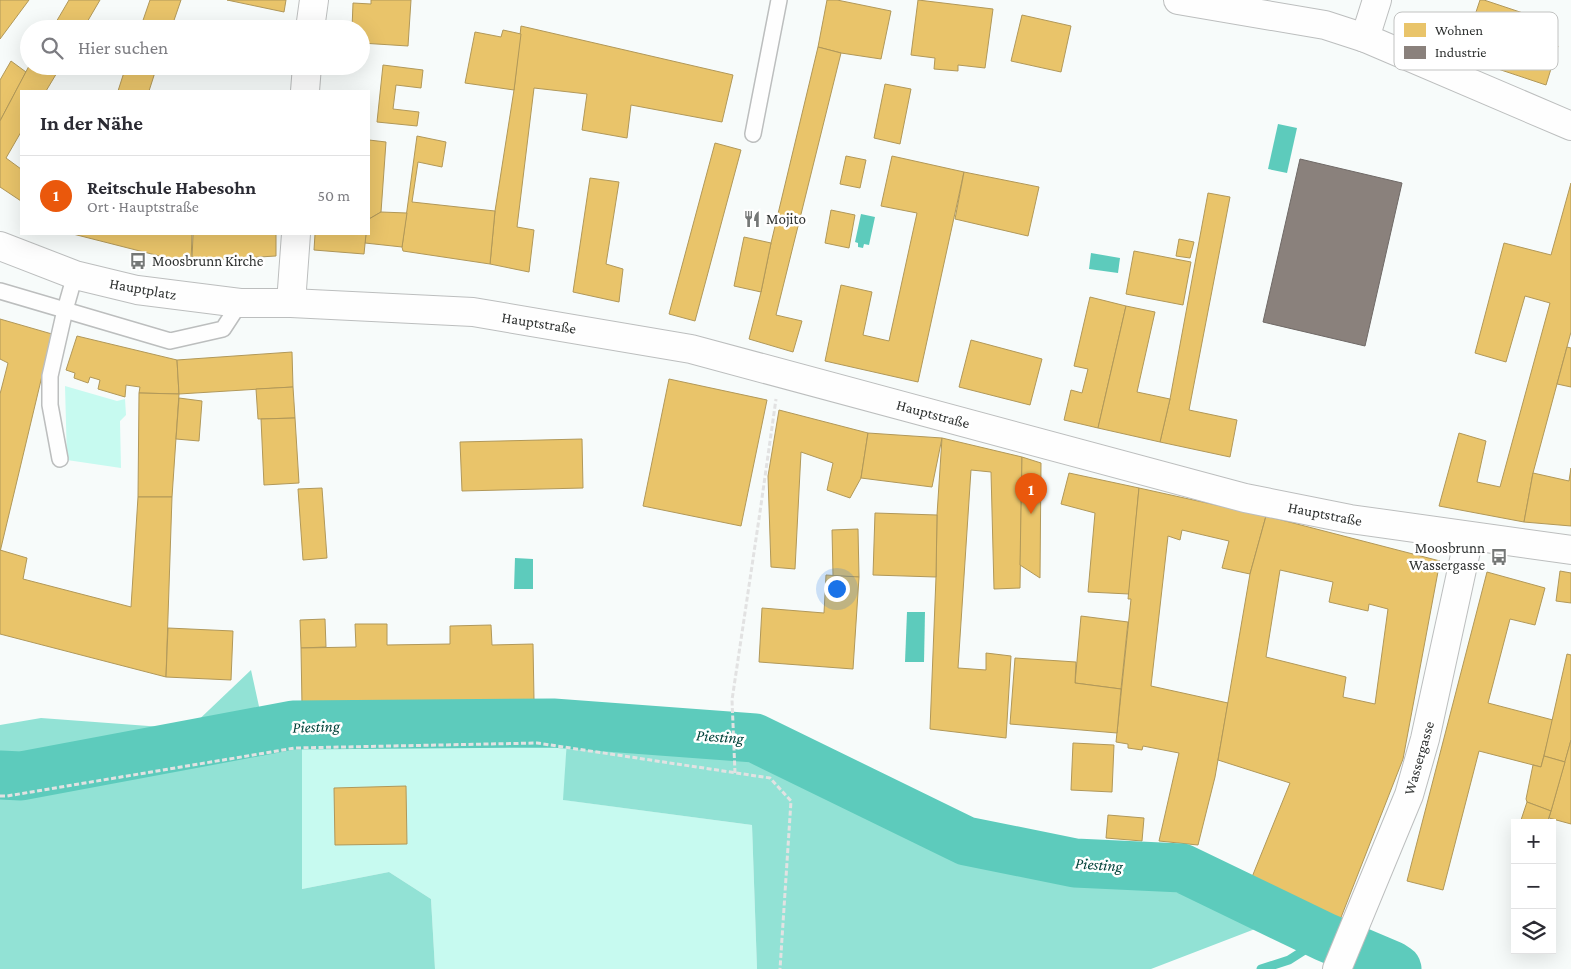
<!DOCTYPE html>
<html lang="de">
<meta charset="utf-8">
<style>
:root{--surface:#fff;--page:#f2f2f3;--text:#2b2b33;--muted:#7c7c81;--line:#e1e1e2;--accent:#ea580c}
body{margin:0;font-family:"Crimson Pro",serif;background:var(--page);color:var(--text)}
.controls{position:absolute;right:15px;bottom:15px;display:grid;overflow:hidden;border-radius:0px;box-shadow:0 5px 20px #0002}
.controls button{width:45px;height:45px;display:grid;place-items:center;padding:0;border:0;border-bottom:1px solid var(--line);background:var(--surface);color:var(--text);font:25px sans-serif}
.you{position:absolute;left:836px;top:588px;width:18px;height:18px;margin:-12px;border:4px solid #fff;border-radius:50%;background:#1a73e8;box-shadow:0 0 0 8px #1a73e833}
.badge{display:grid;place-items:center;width:32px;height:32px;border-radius:50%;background:var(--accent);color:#fff;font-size:16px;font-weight:700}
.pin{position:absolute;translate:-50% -41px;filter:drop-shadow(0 1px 2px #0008)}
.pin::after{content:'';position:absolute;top:26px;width:18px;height:15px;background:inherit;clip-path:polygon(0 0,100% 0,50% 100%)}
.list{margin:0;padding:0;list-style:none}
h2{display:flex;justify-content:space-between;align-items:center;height:65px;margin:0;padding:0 20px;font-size:21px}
h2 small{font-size:16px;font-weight:400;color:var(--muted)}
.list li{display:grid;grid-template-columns:32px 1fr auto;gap:15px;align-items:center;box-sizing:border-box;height:80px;padding:0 20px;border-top:1px solid var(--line)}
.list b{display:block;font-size:19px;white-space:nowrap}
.list p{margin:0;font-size:16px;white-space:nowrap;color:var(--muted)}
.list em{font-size:16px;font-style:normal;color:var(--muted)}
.icon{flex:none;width:28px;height:28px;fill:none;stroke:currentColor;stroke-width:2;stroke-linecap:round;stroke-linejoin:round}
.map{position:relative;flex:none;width:1571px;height:969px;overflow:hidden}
.search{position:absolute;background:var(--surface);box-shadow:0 5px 20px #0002;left:20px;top:20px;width:350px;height:55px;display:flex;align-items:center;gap:12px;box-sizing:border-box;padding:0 18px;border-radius:28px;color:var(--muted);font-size:19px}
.panel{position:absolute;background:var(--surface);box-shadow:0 5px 20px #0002;left:20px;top:90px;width:350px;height:145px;border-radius:0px}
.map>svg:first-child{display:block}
.green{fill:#c7faf0}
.forest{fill:#92e2d5}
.water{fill:#5dcbbc}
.homes{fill:#e9c46a;stroke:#b19859;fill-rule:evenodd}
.industry{fill:#8a817c;stroke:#6f6966}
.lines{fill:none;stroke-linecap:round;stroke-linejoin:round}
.stream{stroke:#5dcbbc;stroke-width:9}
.river{stroke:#5dcbbc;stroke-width:49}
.lane-casing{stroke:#bcbebe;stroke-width:18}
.street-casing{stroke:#bcbebe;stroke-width:30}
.secondary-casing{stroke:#bcbebe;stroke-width:30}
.path{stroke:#e2e2e2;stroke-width:3;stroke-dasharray:5 2.5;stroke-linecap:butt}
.lane{stroke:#fefefe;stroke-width:15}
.street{stroke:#fefefe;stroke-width:28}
.secondary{stroke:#fefefe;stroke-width:28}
.labels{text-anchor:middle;stroke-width:5;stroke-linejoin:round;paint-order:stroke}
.poi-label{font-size:15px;fill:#2f3231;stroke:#fff;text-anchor:start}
.street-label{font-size:15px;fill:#2f3231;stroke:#fff}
.water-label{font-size:16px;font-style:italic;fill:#014239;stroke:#fff}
.key{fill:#fff;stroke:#c1c2c1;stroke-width:1}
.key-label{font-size:14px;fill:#2f3231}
</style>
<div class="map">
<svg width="1571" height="969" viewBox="0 0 1571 969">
<rect width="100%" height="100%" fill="#f7fbfa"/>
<g class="green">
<path d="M 65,386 L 117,401 L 125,399 L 126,415 L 120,421 L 121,468 L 67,460 Z"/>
<path d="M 523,736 L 567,739 L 564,800 L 752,825 L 757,969 L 435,969 L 431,899 L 389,872 L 302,889 L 302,741 Z"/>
</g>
<g class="forest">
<path d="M 251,670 L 262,720 L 305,719 L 302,741 L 302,889 L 389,872 L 431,899 L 435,969 L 0,969 L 0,725 L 41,718 L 189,729 Z"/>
<path d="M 569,730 L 749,752 L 887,815 L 974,860 L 1185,885 L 1268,924 L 1151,969 L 757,969 L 752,825 L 563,800 L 567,739 Z"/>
</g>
<g class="water">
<path d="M 1278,124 L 1297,128 L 1287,173 L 1268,169 Z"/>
<path d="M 861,214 L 875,217 L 869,245 L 864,244 L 863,248 L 858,247 L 858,243 L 855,242 Z"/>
<path d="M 1091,253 L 1120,258 L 1118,273 L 1089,269 Z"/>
<path d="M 515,558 L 533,559 L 533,589 L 514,589 Z"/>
<path d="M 907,612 L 925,612 L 924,662 L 905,662 Z"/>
</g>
<g class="homes">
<path d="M 0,0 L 29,0 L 0,39 Z"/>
<path d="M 69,0 L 100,0 L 83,29 L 52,29 Z"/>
<path d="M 150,0 L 181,0 L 171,29 L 140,29 Z"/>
<path d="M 227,0 L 286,0 L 284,12 Z"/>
<path d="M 371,0 L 411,0 L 408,46 L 361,43 L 361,29 L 352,29 L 353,3 L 371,4 Z"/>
<path d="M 827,0 L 837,0 L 891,11 L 881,59 L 841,53 L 818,47 Z"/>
<path d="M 918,0 L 993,9 L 985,68 L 958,65 L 958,71 L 934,69 L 935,58 L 911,55 Z"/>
<path d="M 1480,0 L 1484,0 L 1541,19 L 1535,39 L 1558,46 L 1546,85 L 1492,67 L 1501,41 L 1470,30 Z"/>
<path d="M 1022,15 L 1071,26 L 1061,72 L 1011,61 Z"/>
<path d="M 521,26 L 733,75 L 722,122 L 631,105 L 627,138 L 582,130 L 587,94 L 534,88 L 517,227 L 534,230 L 529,272 L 490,264 L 495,211 L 514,90 Z"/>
<path d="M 503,30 L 521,34 L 514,90 L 465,83 L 475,32 L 501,37 Z"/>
<path d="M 818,47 L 841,53 L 776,315 L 802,321 L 793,352 L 749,339 L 761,292 L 771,243 Z"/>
<path d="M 11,61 L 26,72 L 0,121 L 0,80 Z"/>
<path d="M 383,65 L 423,70 L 421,88 L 396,85 L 393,109 L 419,112 L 417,126 L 377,122 Z"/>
<path d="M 29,66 L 61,66 L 46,91 L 21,91 L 21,132 L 6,158 L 21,169 L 21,201 L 0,187 L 0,121 Z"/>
<path d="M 126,66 L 157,66 L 149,91 L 118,91 Z"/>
<path d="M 885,84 L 911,89 L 900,144 L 874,138 Z"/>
<path d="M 417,136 L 446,142 L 442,167 L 418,162 L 412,202 L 495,211 L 490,264 L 403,251 L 402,247 Z"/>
<path d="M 369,140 L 386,142 L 381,212 L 369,219 Z"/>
<path d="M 715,143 L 741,150 L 695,321 L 669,314 Z"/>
<path d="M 846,156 L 866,160 L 860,188 L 840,184 Z"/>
<path d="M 892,156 L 964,172 L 918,382 L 825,361 L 841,285 L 872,292 L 863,335 L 889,341 L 917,213 L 881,206 Z"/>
<path d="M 964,172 L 1039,187 L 1028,236 L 955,219 Z"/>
<path d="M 590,178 L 619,182 L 606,264 L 623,269 L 619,302 L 573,292 Z"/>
<path d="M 1571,183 L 1571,332 L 1533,473 L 1524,522 L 1439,506 L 1459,433 L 1486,441 L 1477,482 L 1500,487 L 1550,303 L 1525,296 L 1506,362 L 1475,353 L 1504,243 L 1551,255 Z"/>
<path d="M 1208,193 L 1230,197 L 1189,410 L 1237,420 L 1230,457 L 1160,442 L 1170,399 Z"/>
<path d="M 831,210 L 855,215 L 849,248 L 825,243 Z"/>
<path d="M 381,212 L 407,213 L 402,247 L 365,243 L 366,234 L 369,234 L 369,219 Z"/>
<path d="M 73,234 L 192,234 L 191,264 Z"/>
<path d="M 193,234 L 276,234 L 276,256 L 192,261 Z"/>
<path d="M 315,234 L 366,234 L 364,254 L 314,250 Z"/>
<path d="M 744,237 L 771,243 L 761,292 L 734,286 Z"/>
<path d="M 1179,239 L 1194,242 L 1190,258 L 1176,256 Z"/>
<path d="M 1134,251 L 1191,262 L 1183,305 L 1126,294 Z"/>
<path d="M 1090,297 L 1126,306 L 1098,428 L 1064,420 L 1071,390 L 1082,393 L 1088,369 L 1074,366 Z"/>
<path d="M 1126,306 L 1155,312 L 1137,392 L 1170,399 L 1160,442 L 1098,428 Z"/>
<path d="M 0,319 L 52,334 L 0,552 L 0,394 L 8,363 L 0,359 Z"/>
<path d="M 77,336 L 177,360 L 179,394 L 139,393 L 140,387 L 126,385 L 125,397 L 98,389 L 100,380 L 90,377 L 88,383 L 74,378 L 75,373 L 66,370 Z"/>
<path d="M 971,340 L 1042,359 L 1030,405 L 959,387 Z"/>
<path d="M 1567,347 L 1571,348 L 1571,387 L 1557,384 Z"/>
<path d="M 292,352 L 293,387 L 179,394 L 177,360 Z"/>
<path d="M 669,379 L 767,400 L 741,526 L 643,506 Z"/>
<path d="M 293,387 L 295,418 L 258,419 L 256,389 Z"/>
<path d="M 139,393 L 179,394 L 172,497 L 138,497 Z"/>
<path d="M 179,398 L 202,401 L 199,441 L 176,439 Z"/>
<path d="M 779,410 L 868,433 L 861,478 L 850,498 L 827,490 L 833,463 L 801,452 L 795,569 L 771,567 L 768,476 Z"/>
<path d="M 295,418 L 299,483 L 264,485 L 261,419 Z"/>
<path d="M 868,433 L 942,438 L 932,487 L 861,478 Z"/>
<path d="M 942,438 L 1022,457 L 1020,588 L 994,589 L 991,472 L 971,470 L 958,668 L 986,670 L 986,653 L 1011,656 L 1006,738 L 930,729 L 936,577 L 937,515 Z"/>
<path d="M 582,439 L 583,488 L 462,491 L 460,442 Z"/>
<path d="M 1022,457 L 1041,463 L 1040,578 L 1020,565 Z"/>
<path d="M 1571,468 L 1571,526 L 1524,522 L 1533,473 L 1569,481 Z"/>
<path d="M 1069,473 L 1139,488 L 1129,594 L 1088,592 L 1095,513 L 1061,504 Z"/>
<path d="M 322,488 L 327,558 L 303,560 L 298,489 Z"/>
<path d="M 1139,488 L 1266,516 L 1250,574 L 1222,568 L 1229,541 L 1182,530 L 1180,540 L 1168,536 L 1151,686 L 1228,703 L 1215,777 L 1198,845 L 1159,841 L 1179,753 L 1143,746 L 1142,750 L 1128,748 L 1128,744 L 1116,742 L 1131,599 L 1128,599 Z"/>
<path d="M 138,497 L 172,497 L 166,677 L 0,634 L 0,550 L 27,558 L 23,579 L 131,607 Z"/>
<path d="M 875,513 L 937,515 L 936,577 L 873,575 Z"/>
<path d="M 1266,516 L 1440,561 L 1403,759 L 1340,920 L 1250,882 L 1290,783 L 1218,760 L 1250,574 ZM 1280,570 L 1333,582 L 1329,602 L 1368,611 L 1369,604 L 1388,609 L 1375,704 L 1343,697 L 1346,677 L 1266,657 Z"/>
<path d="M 858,529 L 859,577 L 833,576 L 832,530 Z"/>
<path d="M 1560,571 L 1571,573 L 1571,603 L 1556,601 Z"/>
<path d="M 1487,572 L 1545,588 L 1535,625 L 1510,619 L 1488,703 L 1553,720 L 1541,767 L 1479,751 L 1443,890 L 1407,881 Z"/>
<path d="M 826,575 L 859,577 L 853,669 L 759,662 L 762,608 L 824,613 Z"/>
<path d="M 1081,616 L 1128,622 L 1121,689 L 1075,683 Z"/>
<path d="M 325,619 L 326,647 L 301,648 L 300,620 Z"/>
<path d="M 355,624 L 387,624 L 387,645 L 450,644 L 450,626 L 491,625 L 492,645 L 533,644 L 534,700 L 302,705 L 301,648 L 356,647 Z"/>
<path d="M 168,628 L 233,631 L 231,680 L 166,677 Z"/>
<path d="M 1567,654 L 1571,655 L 1571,740 L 1565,762 L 1544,756 Z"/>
<path d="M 1015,658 L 1076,662 L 1075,683 L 1121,689 L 1117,733 L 1010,724 Z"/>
<path d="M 1571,740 L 1571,824 L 1549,818 Z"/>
<path d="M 1073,743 L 1114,745 L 1112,792 L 1071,790 Z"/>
<path d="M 1544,756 L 1565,762 L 1551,811 L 1527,802 L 1526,799 L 1533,765 L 1541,767 Z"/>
<path d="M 406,786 L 407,844 L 335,845 L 334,788 Z"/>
<path d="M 1527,802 L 1551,811 L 1547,823 L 1520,823 Z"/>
<path d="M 1108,815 L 1144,818 L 1142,841 L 1106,838 Z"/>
</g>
<path class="industry" d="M 1300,159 L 1402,183 L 1365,346 L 1263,322 Z"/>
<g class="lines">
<path class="stream" d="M 1261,969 L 1289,960 L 1325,937"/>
<path class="river" d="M 0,775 L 21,776 L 293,725 L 553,723 L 755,738 L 966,841 L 1075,863 L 1182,868 L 1325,937 L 1391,965 L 1397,969"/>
<g class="lane-casing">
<g id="lane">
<path d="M 753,134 L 779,0"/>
<path d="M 0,291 L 170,341 L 223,329 L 240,303"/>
<path d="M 60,459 L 50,405 L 50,376 L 65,310 L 75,275"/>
</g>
</g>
<g class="street-casing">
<g id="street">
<path d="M 1178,0 L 1325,25 L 1365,38 L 1571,126"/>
<path d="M 1365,38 L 1377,0"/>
<path d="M 1337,969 L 1409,795 L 1425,739 L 1469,537"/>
</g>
</g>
<g class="secondary-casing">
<g id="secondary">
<path d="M 310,29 L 314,0"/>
<path d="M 305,91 L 307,66"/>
<path d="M 0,246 L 75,275 L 137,290 L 240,303 L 291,303 L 473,312 L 691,349 L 1245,498 L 1350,519 L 1571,550"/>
<path d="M 291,303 L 296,234"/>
</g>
</g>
<g class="path">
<path d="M 735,773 L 732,700 L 760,512 L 776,399"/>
<path d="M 0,796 L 7,796 L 295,748 L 537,743 L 770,778 L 791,801 L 780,969"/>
</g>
<use href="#lane" class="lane"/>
<use href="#street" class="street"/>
<use href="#secondary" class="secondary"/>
</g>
<defs>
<g id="restaurant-bare" transform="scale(1.35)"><path d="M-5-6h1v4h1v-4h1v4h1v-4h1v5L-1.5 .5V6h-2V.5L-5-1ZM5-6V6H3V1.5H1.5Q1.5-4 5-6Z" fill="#757877" stroke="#fff" stroke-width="2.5" paint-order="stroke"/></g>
<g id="bus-bare" transform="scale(1.35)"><path d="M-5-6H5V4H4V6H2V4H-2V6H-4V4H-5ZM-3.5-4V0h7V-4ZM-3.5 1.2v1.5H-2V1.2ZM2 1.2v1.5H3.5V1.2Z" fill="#757877" stroke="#fff" stroke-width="2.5" paint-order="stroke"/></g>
</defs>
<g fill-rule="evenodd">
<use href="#restaurant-bare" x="752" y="219"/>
<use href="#bus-bare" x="138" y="261"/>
<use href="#bus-bare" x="1499" y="557"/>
</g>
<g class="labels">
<g class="poi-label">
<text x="766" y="224">Mojito</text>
<text x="152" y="266">Moosbrunn Kirche</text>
<text x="1485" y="553" text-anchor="end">Moosbrunn<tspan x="1485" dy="17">Wassergasse</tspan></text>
</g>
<g class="street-label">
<text transform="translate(143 289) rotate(10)" y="5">Hauptplatz</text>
<text transform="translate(539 323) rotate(9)" y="5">Hauptstraße</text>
<text transform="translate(933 414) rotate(15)" y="5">Hauptstraße</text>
<text transform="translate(1325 514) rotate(11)" y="5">Hauptstraße</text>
<text transform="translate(1419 758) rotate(-74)" y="5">Wassergasse</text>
</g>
<g class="water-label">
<text transform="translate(316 726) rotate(-2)" y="6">Piesting</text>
<text transform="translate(720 736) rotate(4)" y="6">Piesting</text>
<text transform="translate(1099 864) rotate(4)" y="6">Piesting</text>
</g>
</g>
<rect x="1394" y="12" width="164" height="58" rx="8" class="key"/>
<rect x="1404" y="23" width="22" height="14" fill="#e9c46a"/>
<rect x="1404" y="46" width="22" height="13" fill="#8a817c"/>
<g class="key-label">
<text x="1435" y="35">Wohnen</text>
<text x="1435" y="57">Industrie</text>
</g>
</svg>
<div class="controls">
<button>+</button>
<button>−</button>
<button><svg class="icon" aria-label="layers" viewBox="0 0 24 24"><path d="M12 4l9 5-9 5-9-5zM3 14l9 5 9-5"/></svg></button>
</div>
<div class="you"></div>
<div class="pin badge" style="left:1031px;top:514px">1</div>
<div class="search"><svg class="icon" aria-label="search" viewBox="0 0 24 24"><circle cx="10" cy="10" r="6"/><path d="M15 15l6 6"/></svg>Hier suchen</div>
<section class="panel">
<h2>In der Nähe<small></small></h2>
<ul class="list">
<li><span class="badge">1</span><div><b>Reitschule Habesohn</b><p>Ort · Hauptstraße</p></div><em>50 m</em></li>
</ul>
</section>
</div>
